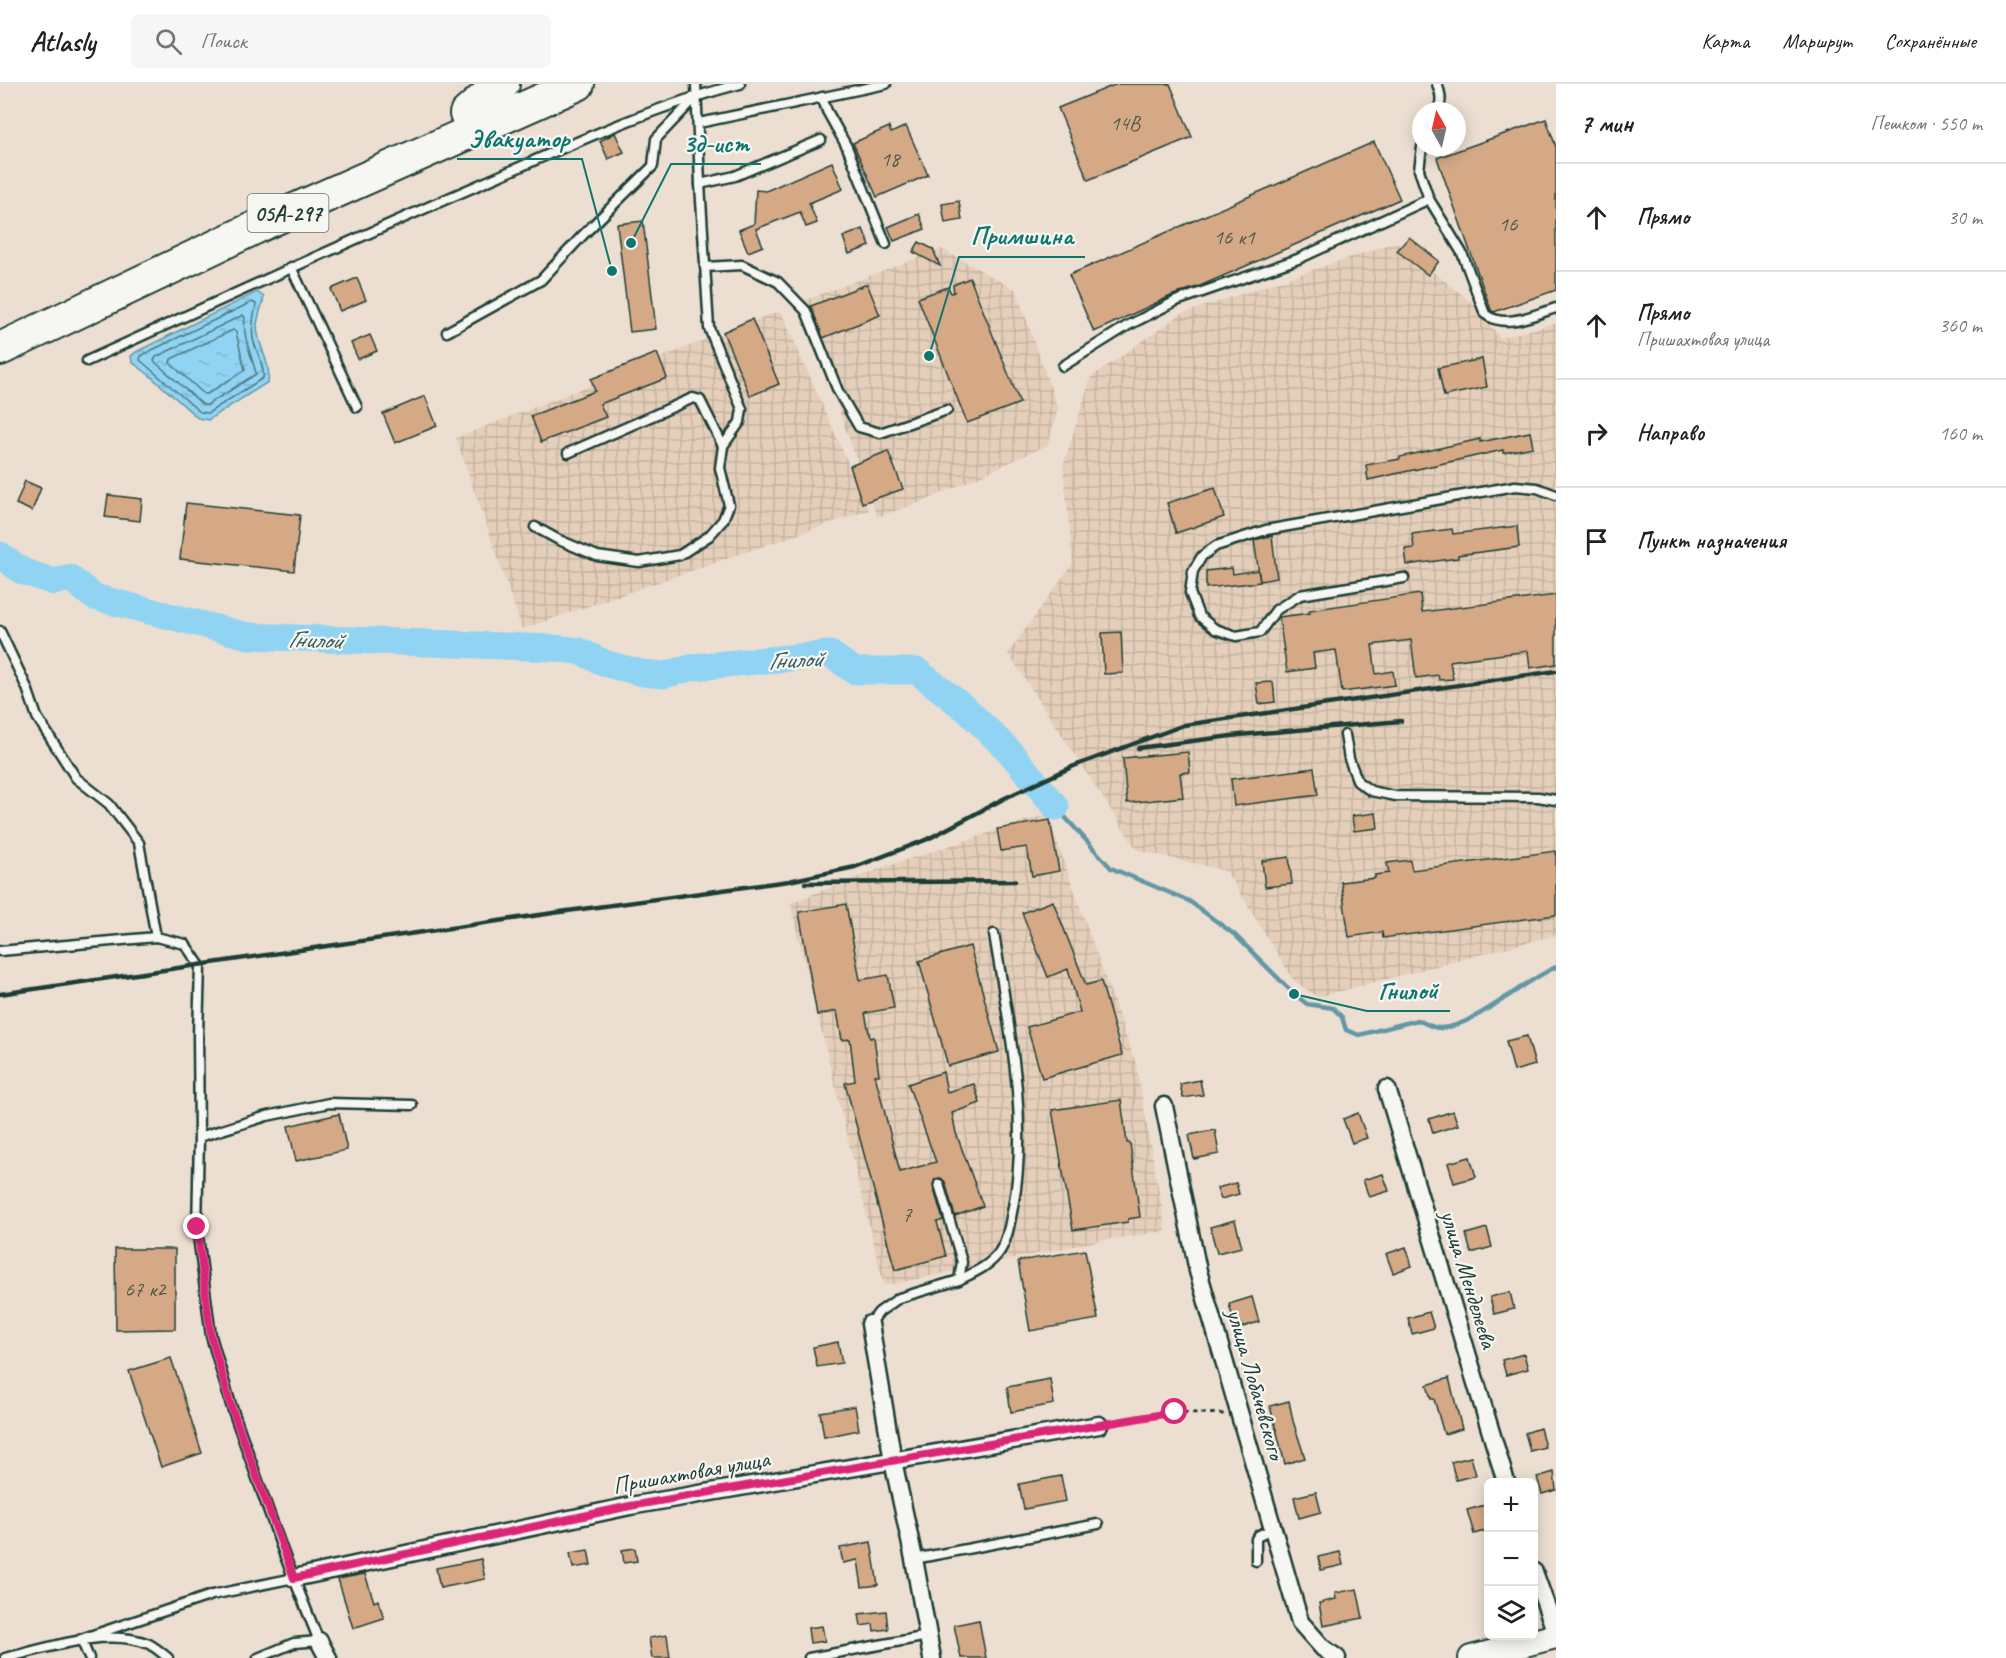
<!DOCTYPE html>
<html lang="ru">
<meta charset="utf-8">
<style>
:root{--surface:#fff;--page:#f6f6f6;--text:#222;--muted:#767676;--line:#e0e0e0}
body{margin:0;font-family:Caveat,sans-serif;background:var(--page);color:var(--text)}
.controls{position:absolute;right:18px;bottom:18px;display:grid;overflow:hidden;border-radius:9px;box-shadow:0 3px 15px #0003}
.controls button{width:54px;height:54px;display:grid;place-items:center;padding:0;border:0;border-bottom:2px solid var(--line);background:var(--surface);color:var(--text);font:30px sans-serif}
.compass{position:absolute;left:1412px;top:18px;width:54px;height:54px;border-radius:50%;background:var(--surface);box-shadow:0 3px 15px #0003;rotate:352deg}
.stop{position:absolute;width:18px;height:18px;margin:-14px;border:4px solid #db2777;border-radius:50%;background:#fff}
.stop.end{background:#db2777;border-color:#fff;box-shadow:0 2px 6px #0008}
.list{margin:0;padding:0;list-style:none}
h2{display:flex;justify-content:space-between;align-items:center;height:78px;margin:0;padding:0 24px;font-size:26px}
h2 small{font-size:20px;font-weight:400;color:var(--muted)}
.list li{display:grid;grid-template-columns:39px 1fr auto;gap:18px;align-items:center;box-sizing:border-box;height:108px;padding:0 24px;border-top:2px solid var(--line)}
.list b{display:block;font-size:22px;white-space:nowrap}
.list p{margin:0;font-size:20px;white-space:nowrap;color:var(--muted)}
.list em{font-size:20px;font-style:normal;color:var(--muted)}
.icon{flex:none;width:33px;height:33px;fill:none;stroke:currentColor;stroke-width:2;stroke-linecap:round;stroke-linejoin:round}
.map{position:relative;flex:none;width:1556px;height:1574px;overflow:hidden}
header{display:flex;align-items:center;gap:36px;box-sizing:border-box;height:84px;padding:0 30px;background:var(--surface);border-bottom:2px solid var(--line)}
header strong{font-size:28px}
nav{display:flex;gap:33px;margin-inline-start:auto;font-size:21px}
.search{width:420px;height:54px;background:var(--page);display:flex;align-items:center;gap:15px;box-sizing:border-box;padding:0 21px;border-radius:9px;color:var(--muted);font-size:22px}
main{display:flex}
aside{flex:1;background:var(--surface)}
.map>svg:first-child{display:block}
.industrial{fill:url(#industrial-grid)}
.water{fill:url(#water-ripples);stroke:#6397a6;stroke-width:1.5}
.lines{fill:none;stroke-linecap:round;stroke-linejoin:round}
.shore{stroke:#4d7980;stroke-width:1.5}
.stream{stroke:#6397a6;stroke-width:4.5}
.river{stroke:#91d3f2;stroke-width:27}
.building{fill:#d5a986;stroke:#1f3d34;stroke-width:1.5}
.lane-casing{stroke:#1f3d34;stroke-width:13}
.street-casing{stroke:#1f3d34;stroke-width:21}
.secondary-casing{stroke:#1f3d34;stroke-width:28}
.highway-casing{stroke:#1f3d34;stroke-width:36}
.path{stroke:#1f3d34;stroke-width:3;stroke-dasharray:4.5 4.5;stroke-linecap:butt}
.lane{stroke:#f6f6f2;stroke-width:8}
.street{stroke:#f6f6f2;stroke-width:16}
.secondary{stroke:#f6f6f2;stroke-width:24}
.highway{stroke:#f6f6f2;stroke-width:32}
.rail{stroke:#1f3d34;stroke-width:4.5}
.route{stroke:#db2777;stroke-width:8}
.labels{text-anchor:middle;stroke-width:4.5;stroke-linejoin:round;paint-order:stroke}
.number-label{font-size:21px;fill:#4c5848}
.shield{fill:#f6f6f2;stroke:#60746d;stroke-width:1.5}
.shield-label{font-size:22px;font-weight:bold;fill:#1f3d34}
.street-label{font-size:24px;fill:#1f3d34;stroke:#f6f6f2}
.water-label{font-size:26px;font-style:italic;fill:#365b5a;stroke:#f6f6f2}
.leader{fill:none;stroke:#0f766e;stroke-width:2}
.callout-dot{fill:#0f766e;stroke:#f6f6f2;stroke-width:2}
.callout-label{font-size:26px;text-anchor:middle;font-weight:bold;fill:#0f766e;stroke:#f6f6f2;stroke-width:4.5;stroke-linejoin:round;paint-order:stroke}
</style>
<header>
<strong>Atlasly</strong>
<div class="search"><svg class="icon" aria-label="search" viewBox="0 0 24 24"><circle cx="10" cy="10" r="6"/><path d="M15 15l6 6"/></svg>Поиск</div>
<nav><a>Карта</a><a>Маршрут</a><a>Сохранённые</a></nav>
</header>
<main>
<div class="map">
<svg width="1556" height="1574" viewBox="0 0 1556 1574">
<defs>
<pattern id="industrial-grid" width="8" height="8" patternUnits="userSpaceOnUse" patternTransform="scale(1.5)"><rect width="8" height="8" fill="#e5cfbb"/><path d="M0 4h8M4 0v8" fill="none" stroke="#c4b3a1"/></pattern>
<pattern id="water-ripples" width="26" height="14" patternUnits="userSpaceOnUse" patternTransform="scale(1.5)"><rect width="26" height="14" fill="#91d3f2"/><path d="M2 4q2-2 4 0t4 0M15 11q2-2 4 0t4 0" fill="none" stroke="#7db6d0"/></pattern>
</defs>
<rect width="100%" height="100%" fill="#ecdfd2"/>
<filter id="ink" filterUnits="userSpaceOnUse"><feTurbulence type="fractalNoise" baseFrequency=".0167" numOctaves="2"/><feDisplacementMap in="SourceGraphic" scale="12" xChannelSelector="R" yChannelSelector="G"/><feConvolveMatrix kernelMatrix="1 2 1 2 8 2 1 2 1" color-interpolation-filters="sRGB"/></filter>
<g filter="url(#ink)">
<g class="industrial">
<path d="M 1396,158 L 1476,222 L 1500,254 L 1556,239 L 1556,851 L 1318,913 L 1294,897 L 1226,787 L 1137,766 L 1008,569 L 1073,479 L 1063,382 L 1091,293 L 1181,230 Z"/>
<path d="M 942,165 L 1016,206 L 1058,325 L 1048,361 L 925,417 L 877,433 L 800,218 Z"/>
<path d="M 776,228 L 782,230 L 869,426 L 522,545 L 456,354 Z"/>
<path d="M 1047,730 L 1136,980 L 1166,1147 L 1098,1157 L 884,1202 L 790,819 L 884,783 Z"/>
</g>
<path class="water" d="M 257,208 L 264,213 C 262,222 258,232 257,241 C 257,262 272,279 268,298 L 208,336 L 198,334 L 148,290 L 132,278 L 131,272 L 136,268 Z"/>
<g class="lines">
<g class="shore">
<path d="M 252,218 L 256,220 C 254,232 251,242 253,255 C 256,267 265,282 263,294 L 208,329 L 200,328 L 140,276 L 141,272 L 150,267 Z"/>
<path d="M 243,231 L 245,234 C 242,253 252,271 256,290 L 207,321 L 203,321 L 154,277 L 156,273 Z"/>
<path d="M 233,246 L 236,248 L 245,286 L 207,310 L 204,310 L 170,279 L 171,275 Z"/>
</g>
<path class="stream" d="M 1056,723 L 1111,784 L 1189,817 L 1235,851 L 1294,910 L 1307,920 L 1333,924 L 1342,933 L 1346,946 L 1359,951 L 1418,936 C 1425,939 1432,944 1440,944 C 1470,945 1525,896 1556,883"/>
<path class="river" d="M 0,471 L 22,487 L 54,498 L 70,494 L 94,513 L 248,552 L 553,564 L 579,567 L 607,580 L 642,589 L 664,591 L 694,583 L 830,570 L 855,587 L 917,587 L 967,626 L 1010,668 L 1056,723"/>
</g>
<g class="building">
<path d="M 1117,0 L 1170,0 L 1192,53 L 1088,96 L 1058,24 Z"/>
<path d="M 1546,35 L 1556,63 L 1556,206 L 1494,228 L 1491,226 L 1437,74 Z"/>
<path d="M 906,42 L 928,91 L 877,113 L 853,59 L 889,43 L 891,49 Z"/>
<path d="M 615,49 L 624,68 L 608,75 L 600,57 Z"/>
<path d="M 1374,58 L 1400,115 L 1200,202 L 1173,211 L 1094,248 L 1069,191 Z"/>
<path d="M 832,78 L 843,105 L 809,119 L 817,139 L 806,143 L 800,128 L 756,145 L 763,162 L 748,168 L 739,146 L 754,140 L 756,106 L 766,107 Z"/>
<path d="M 959,117 L 962,136 L 945,139 L 942,120 Z"/>
<path d="M 919,130 L 925,145 L 894,157 L 888,143 Z"/>
<path d="M 643,137 L 656,245 L 630,248 L 617,140 Z"/>
<path d="M 863,145 L 870,162 L 849,170 L 843,153 Z"/>
<path d="M 1409,153 L 1439,177 L 1428,191 L 1397,167 Z"/>
<path d="M 919,158 L 933,165 L 940,182 L 913,168 Z"/>
<path d="M 357,194 L 366,216 L 340,227 L 331,205 Z"/>
<path d="M 970,194 L 1020,319 L 967,339 L 918,214 L 948,203 L 951,209 L 954,208 L 953,201 Z"/>
<path d="M 867,200 L 880,231 L 823,254 L 811,222 Z"/>
<path d="M 752,235 L 779,300 L 750,312 L 723,248 Z"/>
<path d="M 370,251 L 377,267 L 358,275 L 351,259 Z"/>
<path d="M 657,269 L 667,294 L 600,320 L 606,333 L 541,358 L 531,332 L 595,307 L 591,295 Z"/>
<path d="M 1482,275 L 1487,303 L 1444,312 L 1438,284 Z"/>
<path d="M 425,312 L 437,342 L 395,359 L 383,330 Z"/>
<path d="M 1530,348 L 1533,363 L 1503,369 L 1503,366 L 1368,396 L 1366,381 L 1400,375 L 1400,373 L 1480,355 L 1480,358 Z"/>
<path d="M 888,367 L 903,405 L 862,419 L 850,382 Z"/>
<path d="M 25,397 L 41,404 L 32,427 L 16,420 Z"/>
<path d="M 1215,404 L 1224,433 L 1176,449 L 1167,419 Z"/>
<path d="M 108,411 L 142,415 L 140,437 L 105,433 Z"/>
<path d="M 186,419 L 300,431 L 294,487 L 180,475 Z"/>
<path d="M 1517,442 L 1519,463 L 1458,471 L 1458,474 L 1407,481 L 1405,465 L 1414,464 L 1412,450 L 1452,445 L 1453,450 Z"/>
<path d="M 1272,452 L 1277,494 L 1260,497 L 1254,456 Z"/>
<path d="M 1232,484 L 1233,490 L 1258,486 L 1260,498 L 1206,504 L 1206,487 Z"/>
<path d="M 1420,510 L 1422,528 L 1556,511 L 1556,580 L 1530,584 L 1528,567 L 1450,577 L 1453,595 L 1439,596 L 1438,591 L 1416,594 L 1411,556 L 1372,561 L 1376,590 L 1393,587 L 1395,601 L 1342,608 L 1336,566 L 1313,569 L 1315,584 L 1287,588 L 1279,533 L 1310,529 L 1309,526 Z"/>
<path d="M 1121,548 L 1123,589 L 1104,590 L 1102,549 Z"/>
<path d="M 1273,598 L 1275,618 L 1259,620 L 1256,599 Z"/>
<path d="M 1188,668 L 1190,688 L 1180,689 L 1183,713 L 1127,719 L 1123,674 Z"/>
<path d="M 1314,684 L 1318,711 L 1234,722 L 1231,695 Z"/>
<path d="M 1376,729 L 1378,744 L 1354,747 L 1352,732 Z"/>
<path d="M 1050,736 L 1059,787 L 1032,792 L 1027,763 L 1001,767 L 997,745 Z"/>
<path d="M 1556,767 L 1556,831 L 1383,854 L 1382,848 L 1349,853 L 1341,798 L 1375,794 L 1375,791 L 1389,789 L 1387,779 L 1410,776 L 1412,786 Z"/>
<path d="M 1289,773 L 1292,800 L 1265,803 L 1262,777 Z"/>
<path d="M 1053,817 L 1086,901 L 1101,897 L 1122,971 L 1042,994 L 1027,943 L 1080,928 L 1068,885 L 1048,893 L 1022,829 Z"/>
<path d="M 846,820 L 860,896 L 888,891 L 894,924 L 865,929 L 870,954 L 874,953 L 879,991 L 875,991 L 900,1088 L 936,1078 L 908,1000 L 943,988 L 947,1008 L 974,1000 L 980,1019 L 952,1029 L 956,1049 L 983,1122 L 955,1132 L 945,1098 L 941,1094 L 935,1095 L 933,1102 L 943,1136 L 937,1138 L 946,1172 L 895,1186 L 845,999 L 855,997 L 850,955 L 842,956 L 837,927 L 817,931 L 799,828 Z"/>
<path d="M 970,862 L 999,968 L 948,982 L 919,877 Z"/>
<path d="M 1527,952 L 1535,981 L 1514,987 L 1506,957 Z"/>
<path d="M 1200,996 L 1203,1011 L 1183,1014 L 1180,1000 Z"/>
<path d="M 1121,1016 L 1127,1059 L 1130,1059 L 1140,1133 L 1128,1135 L 1128,1138 L 1073,1146 L 1052,1026 Z"/>
<path d="M 1453,1027 L 1458,1041 L 1433,1049 L 1429,1035 Z"/>
<path d="M 1358,1029 L 1367,1054 L 1352,1059 L 1343,1035 Z"/>
<path d="M 339,1030 L 347,1066 L 296,1077 L 288,1042 Z"/>
<path d="M 1215,1046 L 1219,1070 L 1194,1075 L 1189,1051 Z"/>
<path d="M 1470,1073 L 1476,1093 L 1454,1099 L 1448,1079 Z"/>
<path d="M 1383,1090 L 1389,1107 L 1369,1113 L 1363,1096 Z"/>
<path d="M 1236,1099 L 1239,1110 L 1221,1115 L 1217,1104 Z"/>
<path d="M 1235,1136 L 1242,1163 L 1217,1169 L 1210,1143 Z"/>
<path d="M 1487,1144 L 1492,1163 L 1471,1169 L 1466,1150 Z"/>
<path d="M 1406,1163 L 1412,1182 L 1393,1189 L 1386,1170 Z"/>
<path d="M 115,1165 L 175,1165 L 175,1245 L 116,1246 Z"/>
<path d="M 1085,1166 L 1098,1235 L 1030,1247 L 1018,1177 Z"/>
<path d="M 1510,1208 L 1514,1225 L 1494,1230 L 1490,1213 Z"/>
<path d="M 1252,1213 L 1259,1238 L 1236,1245 L 1229,1220 Z"/>
<path d="M 1429,1228 L 1434,1244 L 1412,1250 L 1408,1234 Z"/>
<path d="M 838,1258 L 842,1279 L 817,1283 L 813,1263 Z"/>
<path d="M 1524,1270 L 1528,1285 L 1506,1291 L 1502,1276 Z"/>
<path d="M 171,1274 L 202,1369 L 161,1383 L 129,1287 Z"/>
<path d="M 1449,1294 L 1462,1345 L 1444,1350 L 1434,1315 L 1431,1315 L 1427,1301 Z"/>
<path d="M 1050,1295 L 1054,1320 L 1011,1328 L 1007,1303 Z"/>
<path d="M 1289,1317 L 1293,1337 L 1305,1374 L 1285,1380 L 1270,1322 Z"/>
<path d="M 855,1322 L 859,1346 L 824,1353 L 820,1328 Z"/>
<path d="M 1540,1344 L 1545,1363 L 1530,1367 L 1525,1349 Z"/>
<path d="M 1471,1373 L 1476,1391 L 1456,1396 L 1451,1378 Z"/>
<path d="M 1554,1388 L 1556,1406 L 1542,1410 L 1537,1393 Z"/>
<path d="M 1061,1392 L 1066,1417 L 1024,1425 L 1019,1400 Z"/>
<path d="M 1316,1408 L 1321,1428 L 1299,1434 L 1294,1413 Z"/>
<path d="M 1485,1421 L 1488,1434 L 1488,1446 L 1474,1450 L 1467,1426 Z"/>
<path d="M 871,1458 L 878,1501 L 862,1503 L 858,1476 L 843,1479 L 840,1464 Z"/>
<path d="M 635,1464 L 637,1477 L 624,1479 L 622,1466 Z"/>
<path d="M 588,1466 L 591,1481 L 573,1484 L 570,1469 Z"/>
<path d="M 1340,1468 L 1343,1481 L 1321,1486 L 1318,1473 Z"/>
<path d="M 481,1475 L 485,1495 L 440,1504 L 436,1484 Z"/>
<path d="M 365,1490 L 374,1518 L 378,1516 L 384,1534 L 353,1544 L 338,1495 Z"/>
<path d="M 1357,1505 L 1363,1534 L 1323,1542 L 1319,1519 L 1336,1515 L 1335,1509 Z"/>
<path d="M 886,1527 L 888,1545 L 874,1547 L 873,1540 L 861,1542 L 859,1530 Z"/>
<path d="M 979,1536 L 986,1574 L 961,1574 L 954,1541 Z"/>
<path d="M 822,1542 L 825,1557 L 810,1559 L 808,1544 Z"/>
<path d="M 667,1551 L 670,1574 L 652,1574 L 649,1554 Z"/>
</g>
<g class="lines">
<g class="lane-casing">
<g id="lane">
<path d="M 1437,0 C 1441,10 1442,17 1438,27"/>
<path d="M 822,13 L 827,27 L 847,63 L 886,160"/>
<path d="M 699,39 L 886,0"/>
<path d="M 700,100 L 735,92 L 821,56"/>
<path d="M 1429,115 L 1462,169 L 1485,230 C 1505,246 1535,230 1556,224"/>
<path d="M 291,183 L 357,323"/>
<path d="M 705,183 L 742,181 L 778,198 L 806,227 L 838,307 L 859,343 L 880,349 L 947,326"/>
<path d="M 447,248 L 541,196 L 583,151 L 653,82 L 656,55 L 696,13"/>
<path d="M 87,277 C 218,217 349,157 481,100 C 566,63 650,23 740,0"/>
<path d="M 1063,282 L 1127,242 L 1176,217 L 1298,175 L 1429,115 L 1419,86 L 1422,63"/>
<path d="M 568,369 L 693,314 L 700,316 L 723,362"/>
<path d="M 535,443 L 559,456 L 597,472 L 639,478 L 680,471 L 709,452 L 723,436 L 729,421 L 720,384 L 723,362 L 740,338 L 742,325 L 709,244 L 700,100 L 696,0"/>
<path d="M 1404,494 L 1300,511 L 1276,526 L 1260,548 L 1236,552 L 1215,545 L 1199,532 L 1190,509 L 1193,487 L 1202,472 L 1216,462 L 1266,446 L 1515,402 L 1537,404 L 1556,411"/>
<path d="M 0,547 L 27,604 L 37,633 L 76,694 L 109,720 L 139,759 L 156,853 L 185,860 L 200,882 L 198,951 L 199,1053 L 197,1144 L 211,1252 L 231,1321 L 284,1470 L 319,1557 L 294,1559 L 258,1574"/>
<path d="M 1345,651 L 1349,675 L 1358,698 L 1371,707 L 1395,712 L 1538,713 L 1556,716"/>
<path d="M 0,867 L 156,853"/>
<path d="M 199,1053 L 267,1032 L 329,1019 L 412,1021"/>
<path d="M 959,1196 C 975,1188 990,1182 1000,1167 C 1008,1154 1010,1138 1013,1123 C 1030,1036 1008,937 994,850"/>
<path d="M 870,1240 L 879,1228 L 899,1214 L 959,1196 L 962,1178 L 939,1100"/>
<path d="M 914,1475 L 1098,1440"/>
<path d="M 1256,1477 L 1256,1455 L 1259,1451 L 1274,1444"/>
<path d="M 5,1574 C 48,1564 106,1543 149,1560 C 155,1563 162,1569 168,1574"/>
<path d="M 89,1574 L 81,1555 L 212,1511 L 294,1494"/>
<path d="M 809,1574 L 928,1552"/>
</g>
</g>
<g class="street-casing">
<g id="street">
<path d="M 1387,1005 L 1506,1398"/>
<path d="M 1164,1022 L 1198,1187 L 1300,1538 L 1323,1564 L 1337,1574"/>
<path d="M 870,1240 L 893,1377 L 914,1475 L 932,1574"/>
<path d="M 1534,1488 L 1556,1549"/>
<path d="M 294,1494 L 630,1422 L 1099,1341"/>
<path d="M 319,1557 L 328,1574"/>
</g>
</g>
<g class="secondary-casing">
<path id="secondary" d="M 1471,1574 L 1556,1552"/>
</g>
<g class="highway-casing">
<g id="highway">
<path d="M 466,30 L 495,4 L 503,0"/>
<path d="M 0,265 L 265,139 L 578,0"/>
</g>
</g>
<path class="path" d="M 1112,1338 L 1175,1328 L 1225,1330"/>
<use href="#lane" class="lane"/>
<use href="#street" class="street"/>
<use href="#secondary" class="secondary"/>
<use href="#highway" class="highway"/>
<g class="rail">
<path d="M 1138,664 L 1239,651 L 1401,637"/>
<path d="M 805,799 L 1015,797"/>
<path d="M 0,910 L 560,828 L 789,797 L 855,783 L 928,755 L 1005,714 L 1074,682 L 1184,641 L 1556,587"/>
</g>
</g>
</g>
<g class="lines" filter="url(#ink)">
<path class="route" d="M 197,1143 L 211,1252 L 231,1322 L 294,1494 L 630,1422 L 1175,1328"/>
</g>
<g class="labels">
<g class="number-label">
<text x="1125" y="46">14В</text>
<text x="890" y="82">18</text>
<text x="1508" y="147">16</text>
<text x="1234" y="160">16 к1</text>
<text x="907" y="1137">7</text>
<text x="145" y="1212">67 к2</text>
</g>
<rect class="shield" x="247.5" y="110" width="81" height="38" rx="4.5"/>
<g class="shield-label">
<text x="288" y="137">05А-297</text>
</g>
<g class="street-label">
<text transform="translate(1469 1195) rotate(73)" y="8">улица Менделеева</text>
<text transform="translate(1256 1300) rotate(74)" y="8">улица Лобачевского</text>
<text transform="translate(691 1388) rotate(-10)" y="8">Пришахтовая улица</text>
</g>
<g class="water-label">
<text transform="translate(315 555) rotate(2)" y="9">Гнилой</text>
<text transform="translate(795 575) rotate(-3)" y="9">Гнилой</text>
</g>
</g>
<path class="leader" d="M612 187L582 75H457M631 159L671 80H761M929 272L959 173H1085M1294 910L1367 927H1450"/>
<g class="callout-dot">
<circle cx="612" cy="187" r="6"/>
<circle cx="631" cy="159" r="6"/>
<circle cx="929" cy="272" r="6"/>
<circle cx="1294" cy="910" r="6"/>
</g>
<g class="callout-label">
<text x="519" y="63">Эвакуатор</text>
<text x="716" y="68">3д-ист</text>
<text x="1022" y="160">Примшина</text>
<text x="1408" y="915">Гнилой</text>
</g>
</svg>
<div class="controls">
<button>+</button>
<button>−</button>
<button><svg class="icon" aria-label="layers" viewBox="0 0 24 24"><path d="M12 4l9 5-9 5-9-5zM3 14l9 5 9-5"/></svg></button>
</div>
<svg class="compass" viewBox="-18 -18 36 36"><path d="M0-13l5 13h-10z" fill="#e53935"/><path d="M0 13l5-13h-10z" fill="#767676"/></svg>
<div class="stop" style="left:1175px;top:1328px"></div>
<div class="stop end" style="left:197px;top:1143px"></div>
</div>
<aside>
<h2>7 мин<small>Пешком · 550 m</small></h2>
<ul class="list">
<li><svg class="icon" aria-label="ahead" viewBox="0 0 24 24"><path d="M12 20V5M6 11l6-6 6 6"/></svg><div><b>Прямо</b></div><em>30 m</em></li>
<li><svg class="icon" aria-label="ahead" viewBox="0 0 24 24"><path d="M12 20V5M6 11l6-6 6 6"/></svg><div><b>Прямо</b><p>Пришахтовая улица</p></div><em>360 m</em></li>
<li><svg class="icon" aria-label="right" viewBox="0 0 24 24"><path d="M7 20v-9h11M14 6l5 5-5 5"/></svg><div><b>Направо</b></div><em>160 m</em></li>
<li><svg class="icon" aria-label="arrive" viewBox="0 0 24 24"><path d="M6 21V4h12l-3 4 3 4H6"/></svg><div><b>Пункт назначения</b></div></li>
</ul>
</aside>
</main>
